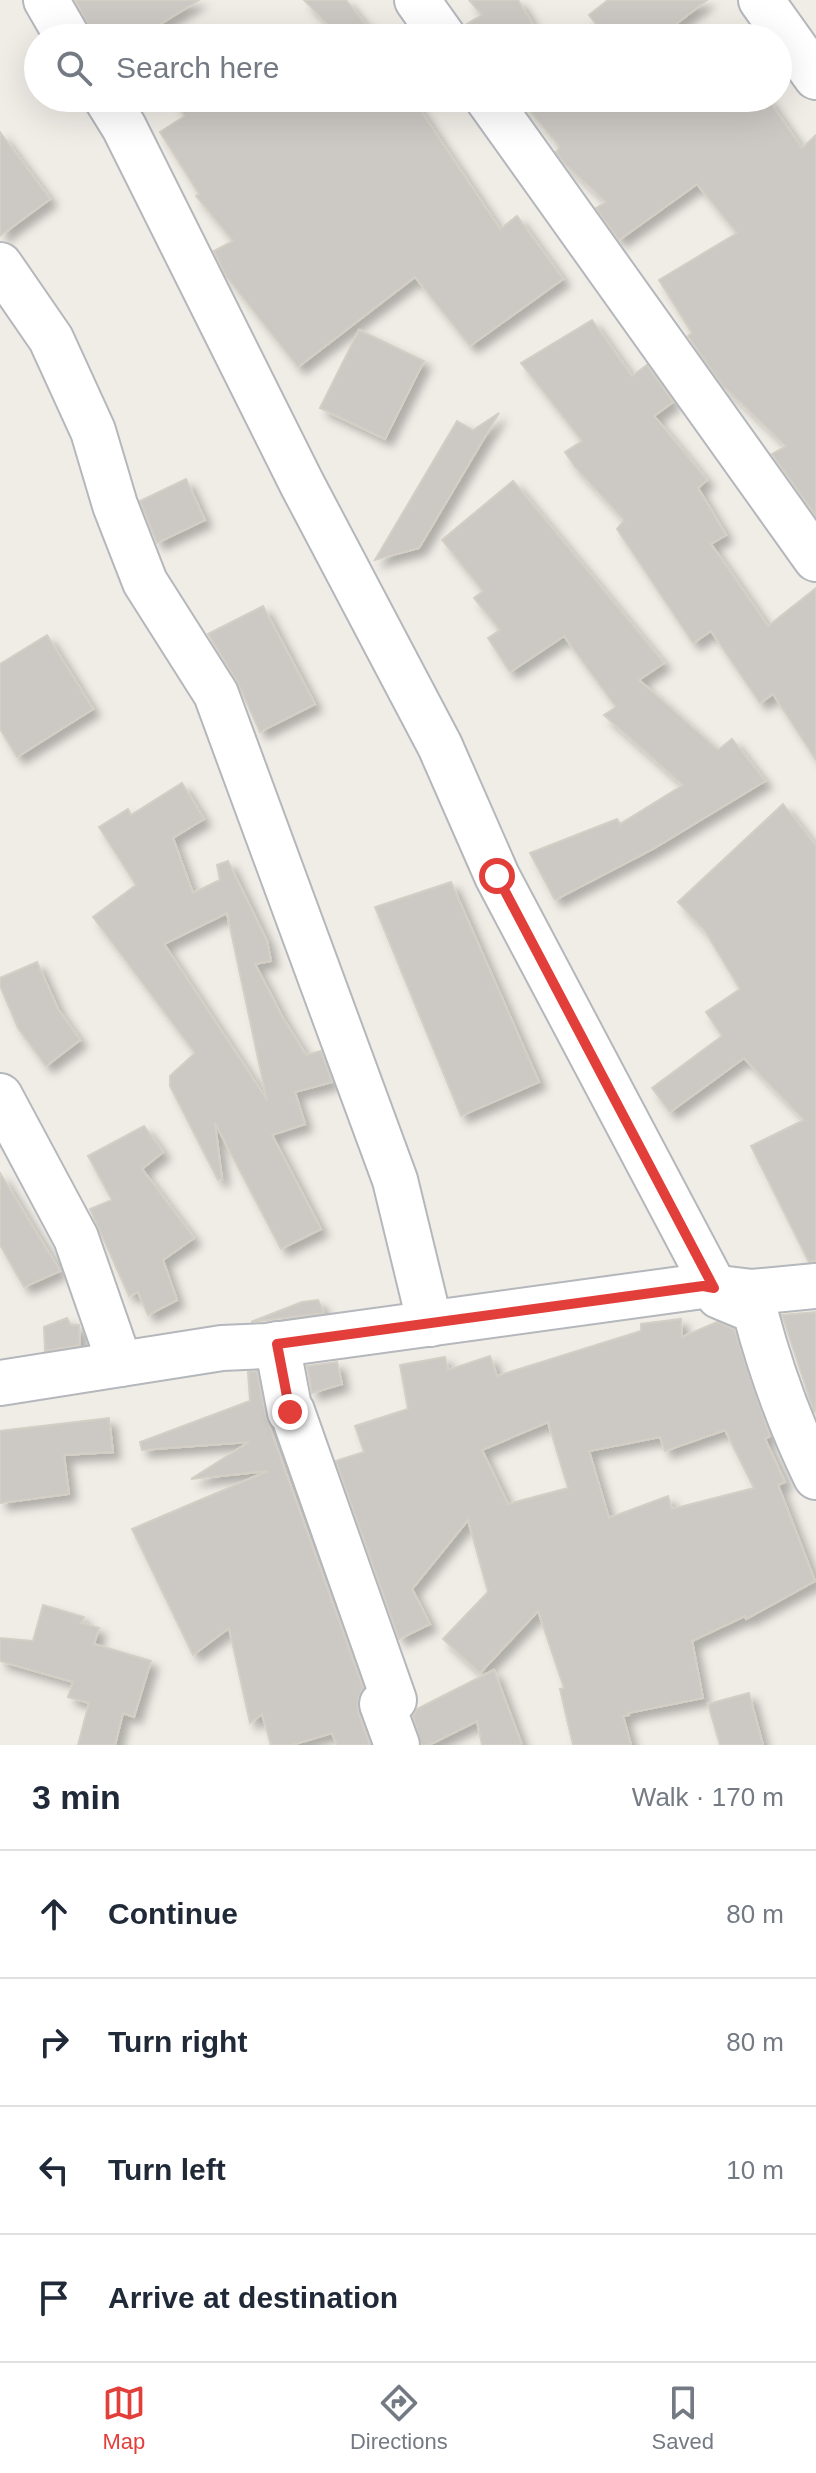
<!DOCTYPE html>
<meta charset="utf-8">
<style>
:root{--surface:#fff;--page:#f2f2f3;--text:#1f2937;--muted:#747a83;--line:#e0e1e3;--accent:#e23f3b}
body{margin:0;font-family:Arial,sans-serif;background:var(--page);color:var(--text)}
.stop{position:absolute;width:24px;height:24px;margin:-18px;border:6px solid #e23f3b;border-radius:50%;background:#fff}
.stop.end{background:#e23f3b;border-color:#fff;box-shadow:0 2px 8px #0008}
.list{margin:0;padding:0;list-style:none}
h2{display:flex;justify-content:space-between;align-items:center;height:104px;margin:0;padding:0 32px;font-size:34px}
h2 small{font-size:26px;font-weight:400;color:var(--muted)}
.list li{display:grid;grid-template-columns:52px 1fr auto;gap:24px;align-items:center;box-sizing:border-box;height:128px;padding:0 32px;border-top:2px solid var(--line)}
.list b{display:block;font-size:30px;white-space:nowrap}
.list em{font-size:26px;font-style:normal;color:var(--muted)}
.icon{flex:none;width:44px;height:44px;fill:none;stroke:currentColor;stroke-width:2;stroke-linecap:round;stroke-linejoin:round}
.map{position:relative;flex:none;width:816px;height:1745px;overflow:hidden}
.search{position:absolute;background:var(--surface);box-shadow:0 8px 32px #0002;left:24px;right:24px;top:24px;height:88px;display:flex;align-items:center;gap:20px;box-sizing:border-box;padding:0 28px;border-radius:44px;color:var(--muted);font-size:30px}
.sheet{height:616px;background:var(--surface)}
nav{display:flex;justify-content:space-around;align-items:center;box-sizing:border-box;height:112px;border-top:2px solid var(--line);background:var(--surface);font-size:22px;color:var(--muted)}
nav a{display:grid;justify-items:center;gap:4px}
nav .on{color:var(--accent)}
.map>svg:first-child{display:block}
.building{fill:#ccc8c4;stroke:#d4cfc5;stroke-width:2;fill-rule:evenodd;filter:url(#shadow)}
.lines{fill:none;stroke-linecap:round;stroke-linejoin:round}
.minor-casing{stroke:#b4b7bb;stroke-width:48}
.minor{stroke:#fff;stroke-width:44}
.route{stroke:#e23f3b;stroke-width:10}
</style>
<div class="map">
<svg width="816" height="1745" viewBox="0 0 816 1745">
<defs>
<filter id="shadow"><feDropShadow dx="7" dy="7" stdDeviation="4" flood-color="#0004"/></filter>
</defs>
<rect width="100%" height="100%" fill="#f0ede7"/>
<g class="building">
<path d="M 75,0 L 199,0 L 138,38 L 95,38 Z"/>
<path d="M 304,0 L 346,0 L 376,38 L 341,38 Z"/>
<path d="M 469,0 L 518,0 L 532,23 L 508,38 L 469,38 L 465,25 L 482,15 Z"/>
<path d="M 608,0 L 707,0 L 658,38 L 607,38 L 589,15 Z"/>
<path d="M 173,98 L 412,98 L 500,229 L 517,216 L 563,279 L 470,346 L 415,277 L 298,367 L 226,276 L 214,251 L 233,241 L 196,196 L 199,194 L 160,132 L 185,116 Z"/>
<path d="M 519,98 L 767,98 L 802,148 L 816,135 L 816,516 L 772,454 L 786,446 L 722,385 L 688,336 L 692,333 L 659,280 L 737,233 L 697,184 L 619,240 L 596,208 L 606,202 L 565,164 L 556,152 L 560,147 Z"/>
<path d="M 0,132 L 50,199 L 0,236 Z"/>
<path d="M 592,320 L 632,376 L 647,365 L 673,402 L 654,416 L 707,480 L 698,488 L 726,535 L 711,544 L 768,626 L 816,588 L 816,760 L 773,694 L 760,703 L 711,631 L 693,643 L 617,529 L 624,520 L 575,467 L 565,452 L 582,441 L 521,363 Z"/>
<path d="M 359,330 L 424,361 L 385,439 L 320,408 Z"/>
<path d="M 499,413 L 419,548 L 375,560 L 457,421 L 473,430 Z"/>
<path d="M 186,479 L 205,520 L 157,543 L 140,501 Z"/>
<path d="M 513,481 L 664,663 L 639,680 L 718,750 L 732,739 L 765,781 L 653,849 L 555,900 L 530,853 L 617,819 L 620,824 L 683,785 L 604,715 L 616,707 L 564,636 L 510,672 L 488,638 L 500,630 L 474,598 L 483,591 L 442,540 Z"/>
<path d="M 263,606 L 315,704 L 260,732 L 237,681 L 208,634 Z"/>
<path d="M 47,635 L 93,709 L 17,757 L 0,729 L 0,664 Z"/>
<path d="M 182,783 L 204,819 L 173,838 L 193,893 L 220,880 L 217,865 L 228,861 L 267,941 L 271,961 L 255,964 L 283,1018 L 306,1055 L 321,1051 L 332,1082 L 295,1092 L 305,1124 L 272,1135 L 321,1229 L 281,1249 L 215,1123 L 222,1179 L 218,1180 L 170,1086 L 170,1076 L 195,1053 L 93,917 L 136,885 L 99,827 L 128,809 L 131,815 ZM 227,913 L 266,1096 L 267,1100 L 164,944 Z"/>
<path d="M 783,804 L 816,846 L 816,1261 L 809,1262 L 751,1146 L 804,1120 L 744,1058 L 670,1112 L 652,1088 L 722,1036 L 706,1012 L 740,989 L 705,931 L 678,902 Z"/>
<path d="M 451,882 L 539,1082 L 461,1116 L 375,907 Z"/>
<path d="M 37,962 L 58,1009 L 80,1040 L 46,1066 L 18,1028 L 0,986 L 0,978 Z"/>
<path d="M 144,1126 L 163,1152 L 142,1169 L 194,1238 L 163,1260 L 177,1300 L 148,1315 L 138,1292 L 129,1296 L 90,1209 L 112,1200 L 88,1156 Z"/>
<path d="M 0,1173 L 60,1271 L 24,1287 L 0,1245 Z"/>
<path d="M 318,1300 L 324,1313 L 251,1322 L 302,1302 Z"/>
<path d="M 816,1312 L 816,1411 L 814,1412 L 782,1315 Z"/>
<path d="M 67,1318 L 71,1325 L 79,1325 L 80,1345 L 45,1351 L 44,1327 Z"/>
<path d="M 681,1319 L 682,1337 L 717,1322 L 734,1329 L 770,1436 L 765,1439 L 785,1482 L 778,1485 L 815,1581 L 746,1619 L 745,1616 L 692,1641 L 703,1698 L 628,1713 L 629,1715 L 623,1716 L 631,1745 L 573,1745 L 560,1689 L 564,1688 L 538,1611 L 480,1673 L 443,1639 L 488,1592 L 468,1520 L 412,1589 L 430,1624 L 399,1639 L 336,1461 L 364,1452 L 355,1426 L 408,1409 L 400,1365 L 445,1357 L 448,1370 L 490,1356 L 497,1376 L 641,1331 L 641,1324 ZM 548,1422 L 568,1488 L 508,1504 L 482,1450 ZM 725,1430 L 754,1488 L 672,1509 L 668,1496 L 609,1518 L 589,1451 L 660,1437 L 665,1451 Z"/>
<path d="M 337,1362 L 342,1384 L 312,1393 L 307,1366 Z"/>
<path d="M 257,1371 L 266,1417 L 363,1688 L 358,1699 L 358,1712 L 370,1745 L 337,1745 L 332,1733 L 292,1745 L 271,1745 L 262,1714 L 250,1723 L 229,1628 L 193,1655 L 132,1529 L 268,1471 L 191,1479 L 249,1442 L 142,1450 L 140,1442 L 250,1401 L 248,1372 Z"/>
<path d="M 109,1418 L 113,1452 L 64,1455 L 69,1494 L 0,1503 L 0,1431 Z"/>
<path d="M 43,1605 L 84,1617 L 81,1623 L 99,1628 L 94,1644 L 151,1661 L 134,1717 L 123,1713 L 115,1745 L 78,1745 L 89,1703 L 68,1697 L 73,1682 L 0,1661 L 0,1638 L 33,1641 Z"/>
<path d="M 494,1670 L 522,1745 L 482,1745 L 477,1721 L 429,1745 L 421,1745 L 413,1716 L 417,1709 Z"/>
<path d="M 749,1693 L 763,1745 L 720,1745 L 708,1704 Z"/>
</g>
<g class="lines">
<g class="minor-casing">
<g id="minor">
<path d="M 46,0 L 68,38"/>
<path d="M 417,0 L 444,38"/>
<path d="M 761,0 L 816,77"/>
<path d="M 106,98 L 124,127 L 302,484 L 440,746 L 497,876 L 719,1296 L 755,1311 C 770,1368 790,1424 816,1477"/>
<path d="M 487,98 L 816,559"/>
<path d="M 0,265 L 51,339 L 93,431 L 115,505 L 145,582 L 216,694 L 395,1180 L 430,1324"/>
<path d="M 0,1096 L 76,1238 L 120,1364"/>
<path d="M 277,1344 L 290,1412 L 292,1411 L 394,1700 L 382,1704 L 397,1745"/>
<path d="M 0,1383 L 222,1348 L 266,1346 L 703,1286 L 752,1292 L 816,1286"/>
</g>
</g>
<use href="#minor" class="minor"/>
</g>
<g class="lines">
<path class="route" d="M 290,1412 L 277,1344 L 703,1286 L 714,1288 L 497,876"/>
</g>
</svg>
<div class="stop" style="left:497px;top:876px"></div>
<div class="stop end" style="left:290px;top:1412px"></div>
<div class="search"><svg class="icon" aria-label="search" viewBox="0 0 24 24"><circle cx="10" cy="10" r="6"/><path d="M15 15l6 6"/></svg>Search here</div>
</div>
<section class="sheet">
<h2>3 min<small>Walk · 170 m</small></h2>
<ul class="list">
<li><svg class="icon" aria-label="ahead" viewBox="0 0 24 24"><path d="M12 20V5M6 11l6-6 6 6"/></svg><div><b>Continue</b></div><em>80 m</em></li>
<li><svg class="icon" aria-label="right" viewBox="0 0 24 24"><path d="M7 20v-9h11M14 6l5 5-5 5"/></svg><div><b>Turn right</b></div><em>80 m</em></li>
<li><svg class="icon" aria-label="left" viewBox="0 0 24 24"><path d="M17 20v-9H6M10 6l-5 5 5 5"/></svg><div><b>Turn left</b></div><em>10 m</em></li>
<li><svg class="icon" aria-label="arrive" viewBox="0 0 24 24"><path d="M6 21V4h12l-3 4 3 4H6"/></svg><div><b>Arrive at destination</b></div></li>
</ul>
</section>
<nav>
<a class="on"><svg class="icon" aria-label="map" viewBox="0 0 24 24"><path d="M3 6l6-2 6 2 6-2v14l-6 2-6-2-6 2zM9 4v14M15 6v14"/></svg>Map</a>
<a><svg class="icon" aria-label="directions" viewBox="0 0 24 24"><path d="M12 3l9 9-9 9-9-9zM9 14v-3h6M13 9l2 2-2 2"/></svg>Directions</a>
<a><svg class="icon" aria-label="saved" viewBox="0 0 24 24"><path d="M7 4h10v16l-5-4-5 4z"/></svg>Saved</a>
</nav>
